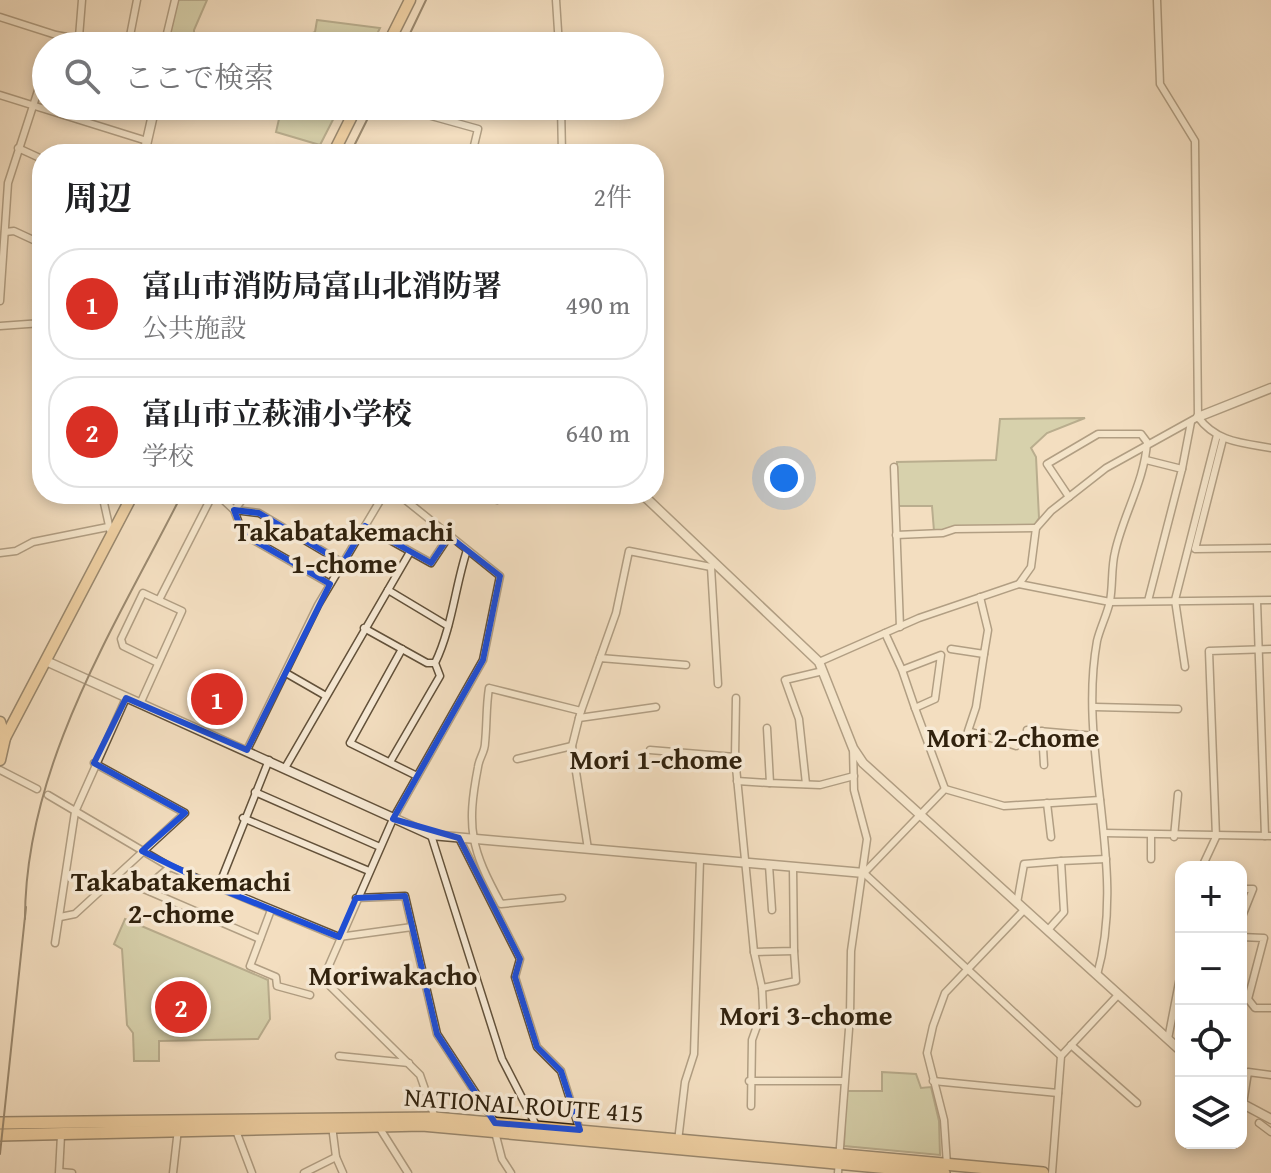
<!DOCTYPE html>
<html lang="ja">
<meta charset="utf-8">
<style>
:root{--surface:#fff;--page:#f2f2f2;--text:#202124;--muted:#757577;--line:#e0e0e0;--accent:#d93025}
body{margin:0;font-family:"Gentium Book Plus","Noto Serif JP",serif;background:var(--page);color:var(--text)}
.controls{position:absolute;right:24px;bottom:24px;display:grid;overflow:hidden;border-radius:16px;box-shadow:0 4px 12px #0003}
.controls button{width:72px;height:72px;display:grid;place-items:center;padding:0;border:0;border-bottom:2px solid var(--line);background:var(--surface);color:var(--text);font:40px sans-serif}
.you{position:absolute;left:784px;top:478px;width:28px;height:28px;margin:-20px;border:6px solid #fff;border-radius:50%;background:#1a73e8;box-shadow:0 0 0 12px #1a73e833}
.badge{display:grid;place-items:center;width:52px;height:52px;border-radius:50%;background:var(--accent);color:#fff;font-size:26px;font-weight:700}
.pin{position:absolute;translate:-50% -50%;border:4px solid #fff;box-shadow:0 2px 8px #0006}
.list{margin:0;padding:0;list-style:none}
h2{display:flex;justify-content:space-between;align-items:center;height:104px;margin:0;padding:0 32px;font-size:34px}
h2 small{font-size:26px;font-weight:400;color:var(--muted)}
.list li{display:grid;grid-template-columns:52px 1fr auto;gap:24px;align-items:center;box-sizing:border-box;height:112px;margin:0 16px 16px;padding:0 16px;border:2px solid var(--line);border-radius:32px}
.list b{display:block;font-size:30px;white-space:nowrap}
.list p{margin:0;font-size:26px;white-space:nowrap;color:var(--muted)}
.list em{font-size:26px;font-style:normal;color:var(--muted)}
.icon{flex:none;width:44px;height:44px;fill:none;stroke:currentColor;stroke-width:2;stroke-linecap:round;stroke-linejoin:round}
.map{position:relative;flex:none;width:1271px;height:1173px;overflow:hidden}
.search{position:absolute;background:var(--surface);box-shadow:0 4px 12px #0003;left:32px;top:32px;width:632px;height:88px;display:flex;align-items:center;gap:20px;box-sizing:border-box;padding:0 28px;border-radius:44px;color:var(--muted);font-size:30px}
.panel{position:absolute;background:var(--surface);box-shadow:0 4px 12px #0003;left:32px;top:144px;width:632px;height:360px;border-radius:32px}
.map>svg:first-child{display:block}
.green{fill:#b7c295;stroke:#747252;stroke-width:2}
.lines{fill:none;stroke-linecap:round;stroke-linejoin:round}
.minor-casing{stroke:#62513a;stroke-width:9}
.tertiary-casing{stroke:#62513a;stroke-width:11}
.primary-casing{stroke:#31220e;stroke-width:13}
.trunk-casing{stroke:#31220e;stroke-width:14}
.minor{stroke:#f7ead6;stroke-width:6}
.tertiary{stroke:#f7ead6;stroke-width:8}
.primary{stroke:#eabf80;stroke-width:10}
.trunk{stroke:#eabf80;stroke-width:11}
.tram{stroke:#31220e;stroke-width:2}
.marked{fill:none;stroke:#1d4ed8;stroke-width:6;stroke-linejoin:round}
.labels{text-anchor:middle;stroke-width:7;stroke-linejoin:round;paint-order:stroke}
.street-label{font-size:26px;fill:#31220e;stroke:#f7ead6}
.neighbourhood-label{font-size:28px;font-weight:bold;fill:#31220e;stroke:#f7ead6}
</style>
<div class="map">
<svg width="1271" height="1173" viewBox="0 0 1271 1173">
<rect width="100%" height="100%" fill="#f3dec0"/>
<filter id="stains"><feTurbulence type="fractalNoise" baseFrequency=".0025" numOctaves="4"/><feColorMatrix values="0 0 0 0 .2 0 0 0 0 .09 0 0 0 0 .02 0 0 0 .5 -.17"/></filter>
<radialGradient id="worn" r=".72"><stop offset=".6" stop-color="#630" stop-opacity="0"/><stop offset="1" stop-color="#630" stop-opacity=".3"/></radialGradient>
<g class="green">
<path d="M 178,0 L 207,0 L 194,30 L 194,46 L 166,46 Z"/>
<path d="M 317,20 L 380,28 L 371,46 L 294,46 L 295,41 L 315,32 Z"/>
<path d="M 282,106 L 340,106 L 320,145 L 276,132 Z"/>
<path d="M 1085,418 L 1047,433 L 1031,448 L 1036,457 L 1039,518 L 1034,526 L 934,531 L 932,506 L 898,506 L 897,462 L 996,460 L 1000,419 Z"/>
<path d="M 125,919 L 268,980 L 270,1019 L 258,1039 L 159,1041 L 159,1061 L 134,1061 L 133,1033 L 127,1025 L 122,949 L 114,944 Z"/>
<path d="M 882,1072 L 916,1074 L 921,1088 L 931,1087 L 939,1121 L 940,1155 L 844,1146 L 846,1091 L 882,1091 Z"/>
</g>
<g class="lines">
<g class="minor-casing">
<g id="minor">
<path d="M 556,0 L 559,46"/>
<path d="M 1157,0 L 1160,84 L 1195,141 L 1198,417 C 1216,442 1242,443 1271,448"/>
<path d="M 0,17 L 56,35 L 116,46"/>
<path d="M 79,37 L 82,0"/>
<path d="M 131,38 L 156,46"/>
<path d="M 128,46 L 137,0"/>
<path d="M 164,46 L 175,0"/>
<path d="M 0,95 L 147,141"/>
<path d="M 561,106 L 562,154"/>
<path d="M 417,112 L 478,129 L 472,154"/>
<path d="M 78,119 L 82,106"/>
<path d="M 18,148 L 42,159"/>
<path d="M 5,232 L 14,231 L 42,244"/>
<path d="M 0,301 L 8,183 L 46,66"/>
<path d="M 0,326 L 42,323"/>
<path d="M 1223,439 L 1195,549 L 1271,548"/>
<path d="M 1146,460 L 1182,469 L 1148,601"/>
<path d="M 894,467 L 900,627"/>
<path d="M 1182,469 L 1191,422"/>
<path d="M 102,494 L 110,530"/>
<path d="M 217,494 L 234,510 L 259,513 L 343,563"/>
<path d="M 247,494 L 234,510 L 243,534 L 330,584"/>
<path d="M 398,494 L 500,576 L 483,660 L 393,819 L 323,979 L 420,1075 L 435,1118"/>
<path d="M 485,494 L 497,500"/>
<path d="M 1069,497 L 1047,464 L 1098,434 L 1141,434 L 1147,442 C 1145,480 1123,515 1115,552 C 1111,568 1113,585 1110,601 C 1107,615 1100,628 1097,641 C 1077,752 1128,866 1097,975"/>
<path d="M 365,526 L 431,563 L 449,536"/>
<path d="M 896,535 L 943,533 L 955,529 L 1036,528"/>
<path d="M 0,553 L 16,551 L 33,542 L 108,527"/>
<path d="M 711,567 L 718,684"/>
<path d="M 1019,584 L 1110,602 L 1271,600"/>
<path d="M 388,590 L 448,626"/>
<path d="M 159,600 L 213,494"/>
<path d="M 1257,601 L 1265,836"/>
<path d="M 364,628 L 427,663 L 435,663 C 452,628 455,587 467,550"/>
<path d="M 885,633 L 902,670 L 941,655 L 935,699 L 915,708 L 902,670"/>
<path d="M 402,649 L 350,743 L 417,776"/>
<path d="M 951,649 L 984,654 L 988,630 L 980,597"/>
<path d="M 984,654 L 976,707 L 968,731 L 1016,746"/>
<path d="M 600,658 L 616,613 L 629,551 L 711,567 L 715,564"/>
<path d="M 819,662 L 919,618 L 1019,584 L 1031,567 L 1036,528 L 1051,511 L 1106,468 L 1198,417"/>
<path d="M 1185,667 L 1175,600 L 1217,435"/>
<path d="M 286,673 L 326,696"/>
<path d="M 140,704 L 182,611 L 143,593 L 121,639 L 123,646 L 158,663"/>
<path d="M 1095,707 L 1178,709"/>
<path d="M 915,708 L 945,789"/>
<path d="M 581,711 L 600,658 L 686,665"/>
<path d="M 767,728 L 770,783 L 820,785 L 854,776"/>
<path d="M 1027,730 L 1096,736"/>
<path d="M 1042,731 L 1044,765"/>
<path d="M 572,746 L 579,718 L 656,707"/>
<path d="M 247,750 L 318,605 L 384,494"/>
<path d="M 650,750 L 735,757 L 736,698"/>
<path d="M 735,757 L 754,952 L 794,951 L 793,867"/>
<path d="M 517,759 L 572,746 L 588,849"/>
<path d="M 390,762 L 440,676 L 435,663"/>
<path d="M 285,768 L 410,552"/>
<path d="M 0,770 L 37,789"/>
<path d="M 737,781 L 770,783"/>
<path d="M 806,784 L 799,719 L 785,680 L 823,671"/>
<path d="M 255,792 L 380,847"/>
<path d="M 48,795 L 170,867 L 339,937 L 412,927"/>
<path d="M 1047,803 L 1051,837"/>
<path d="M 243,818 L 369,871"/>
<path d="M 1104,833 L 1271,836"/>
<path d="M 431,835 L 502,1059 L 537,1127"/>
<path d="M 1174,837 L 1178,794"/>
<path d="M 459,838 L 520,959 L 515,977 L 537,1047 L 561,1071 L 580,1131"/>
<path d="M 1151,859 L 1151,835"/>
<path d="M 1061,861 L 1106,859"/>
<path d="M 769,865 L 772,910"/>
<path d="M 170,867 L 144,889 L 260,939"/>
<path d="M 1202,867 L 1216,837 L 1209,651 L 1271,649"/>
<path d="M 865,872 L 945,789 L 1004,806 L 1100,800"/>
<path d="M 865,874 L 1061,1056"/>
<path d="M 218,888 L 269,760"/>
<path d="M 1241,889 L 1253,889 L 1241,919"/>
<path d="M 356,898 L 405,896 L 437,1034 L 494,1121"/>
<path d="M 562,898 L 501,904 C 471,849 466,829 478,767 C 479,758 485,752 485,743 C 487,724 486,706 489,688 L 581,711 L 579,718"/>
<path d="M 1017,903 L 1024,864 L 1061,861 L 1064,912 L 1048,930"/>
<path d="M 271,910 L 250,966 L 276,977 L 277,986 L 310,995"/>
<path d="M 60,917 L 75,914 L 185,813 L 94,763"/>
<path d="M 1241,937 L 1264,938 L 1248,999 L 1255,1008 L 1271,1008"/>
<path d="M 55,943 L 75,812 L 126,698"/>
<path d="M 754,952 L 762,988 L 796,981 L 794,951"/>
<path d="M 390,981 L 423,972"/>
<path d="M 1168,1039 L 1181,972"/>
<path d="M 1071,1045 L 1137,1103"/>
<path d="M 339,1056 L 409,1063"/>
<path d="M 749,1081 L 844,1081"/>
<path d="M 933,1081 L 1058,1093"/>
<path d="M 1243,1104 L 1248,1072 L 1271,1075"/>
<path d="M 751,1106 L 752,1040 L 763,1009 L 762,988"/>
<path d="M 1259,1123 L 1271,1132"/>
<path d="M 332,1126 L 336,1157"/>
<path d="M 379,1127 L 408,1173"/>
<path d="M 235,1128 L 252,1173"/>
<path d="M 495,1132 L 502,1159 L 511,1173"/>
<path d="M 678,1141 L 685,1082 L 694,1054 L 700,859"/>
<path d="M 947,1165 L 944,1120 L 927,1053 L 933,1026 L 945,993 L 1025,909"/>
<path d="M 60,1172 L 72,1173"/>
<path d="M 59,1173 L 61,1135"/>
<path d="M 173,1173 L 178,1129"/>
<path d="M 304,1173 L 336,1157 L 343,1173"/>
<path d="M 838,1173 L 850,1016 L 851,951 L 867,839 L 854,790 L 853,748"/>
<path d="M 1052,1173 L 1061,1056 L 1118,995"/>
</g>
</g>
<g class="tertiary-casing">
<g id="tertiary">
<path d="M 144,154 L 155,106"/>
<path d="M 1198,417 L 1271,388"/>
<path d="M 642,494 L 819,662 L 853,748 L 863,763 L 1181,1051"/>
<path d="M 46,661 L 431,835 L 864,873"/>
<path d="M 1241,1103 L 1271,1119"/>
</g>
</g>
<g class="primary-casing">
<g id="primary">
<path d="M 387,46 L 410,0"/>
<path d="M 333,154 L 357,106"/>
<path d="M 0,722 L 5,738 L 0,760"/>
<path d="M 5,738 L 133,494"/>
</g>
</g>
<g class="trunk-casing">
<g id="trunk">
<path d="M 0,1123 L 435,1118 L 1043,1173"/>
<path d="M 0,1135 L 422,1125 L 944,1173"/>
</g>
</g>
<use href="#minor" class="minor"/>
<use href="#tertiary" class="tertiary"/>
<use href="#primary" class="primary"/>
<use href="#trunk" class="trunk"/>
<g class="tram">
<path d="M 404,46 L 426,0"/>
<path d="M 350,154 L 374,106"/>
<path d="M 25,919 C 25,765 115,627 182,494"/>
<path d="M 0,1154 L 26,907"/>
</g>
</g>
<path d="M0 0H1271V1173H0ZM 234,510 L 259,513 L 343,563 L 365,526 L 431,563 L 449,536 L 500,576 L 483,660 L 393,819 L 459,838 L 520,959 L 515,977 L 537,1047 L 561,1071 L 580,1130 L 495,1123 L 437,1034 L 405,896 L 356,898 L 339,937 L 218,888 L 142,851 L 185,813 L 94,763 L 126,698 L 247,750 L 330,584 L 243,534 Z" fill="#f3dec0" fill-opacity=".55" fill-rule="evenodd"/>
<path class="marked" d="M 234,510 L 259,513 L 343,563 L 365,526 L 431,563 L 449,536 L 500,576 L 483,660 L 393,819 L 459,838 L 520,959 L 515,977 L 537,1047 L 561,1071 L 580,1130 L 495,1123 L 437,1034 L 405,896 L 356,898 L 339,937 L 218,888 L 142,851 L 185,813 L 94,763 L 126,698 L 247,750 L 330,584 L 243,534 Z"/>
<g class="labels">
<g class="street-label">
<text transform="translate(524 1105) rotate(4)" y="9">NATIONAL ROUTE 415</text>
</g>
<g class="neighbourhood-label">
<text x="344" y="541">Takabatakemachi<tspan x="344" dy="32">1-chome</tspan></text>
<text x="1013" y="747">Mori 2-chome</text>
<text x="656" y="769">Mori 1-chome</text>
<text x="181" y="891">Takabatakemachi<tspan x="181" dy="32">2-chome</tspan></text>
<text x="393" y="985">Moriwakacho</text>
<text x="806" y="1025">Mori 3-chome</text>
</g>
</g>
<rect width="100%" height="100%" filter="url(#stains)"/>
<rect width="100%" height="100%" fill="url(#worn)"/>
</svg>
<div class="controls">
<button>+</button>
<button>−</button>
<button><svg class="icon" aria-label="locate" viewBox="0 0 24 24"><circle cx="12" cy="12" r="6"/><path d="M12 2v4M12 18v4M2 12h4M18 12h4"/></svg></button>
<button><svg class="icon" aria-label="layers" viewBox="0 0 24 24"><path d="M12 4l9 5-9 5-9-5zM3 14l9 5 9-5"/></svg></button>
</div>
<div class="you"></div>
<div class="pin badge" style="left:217px;top:699px">1</div>
<div class="pin badge" style="left:181px;top:1007px">2</div>
<div class="search"><svg class="icon" aria-label="search" viewBox="0 0 24 24"><circle cx="10" cy="10" r="6"/><path d="M15 15l6 6"/></svg>ここで検索</div>
<section class="panel">
<h2>周辺<small>2件</small></h2>
<ul class="list">
<li><span class="badge">1</span><div><b>富山市消防局富山北消防署</b><p>公共施設</p></div><em>490 m</em></li>
<li><span class="badge">2</span><div><b>富山市立萩浦小学校</b><p>学校</p></div><em>640 m</em></li>
</ul>
</section>
</div>
